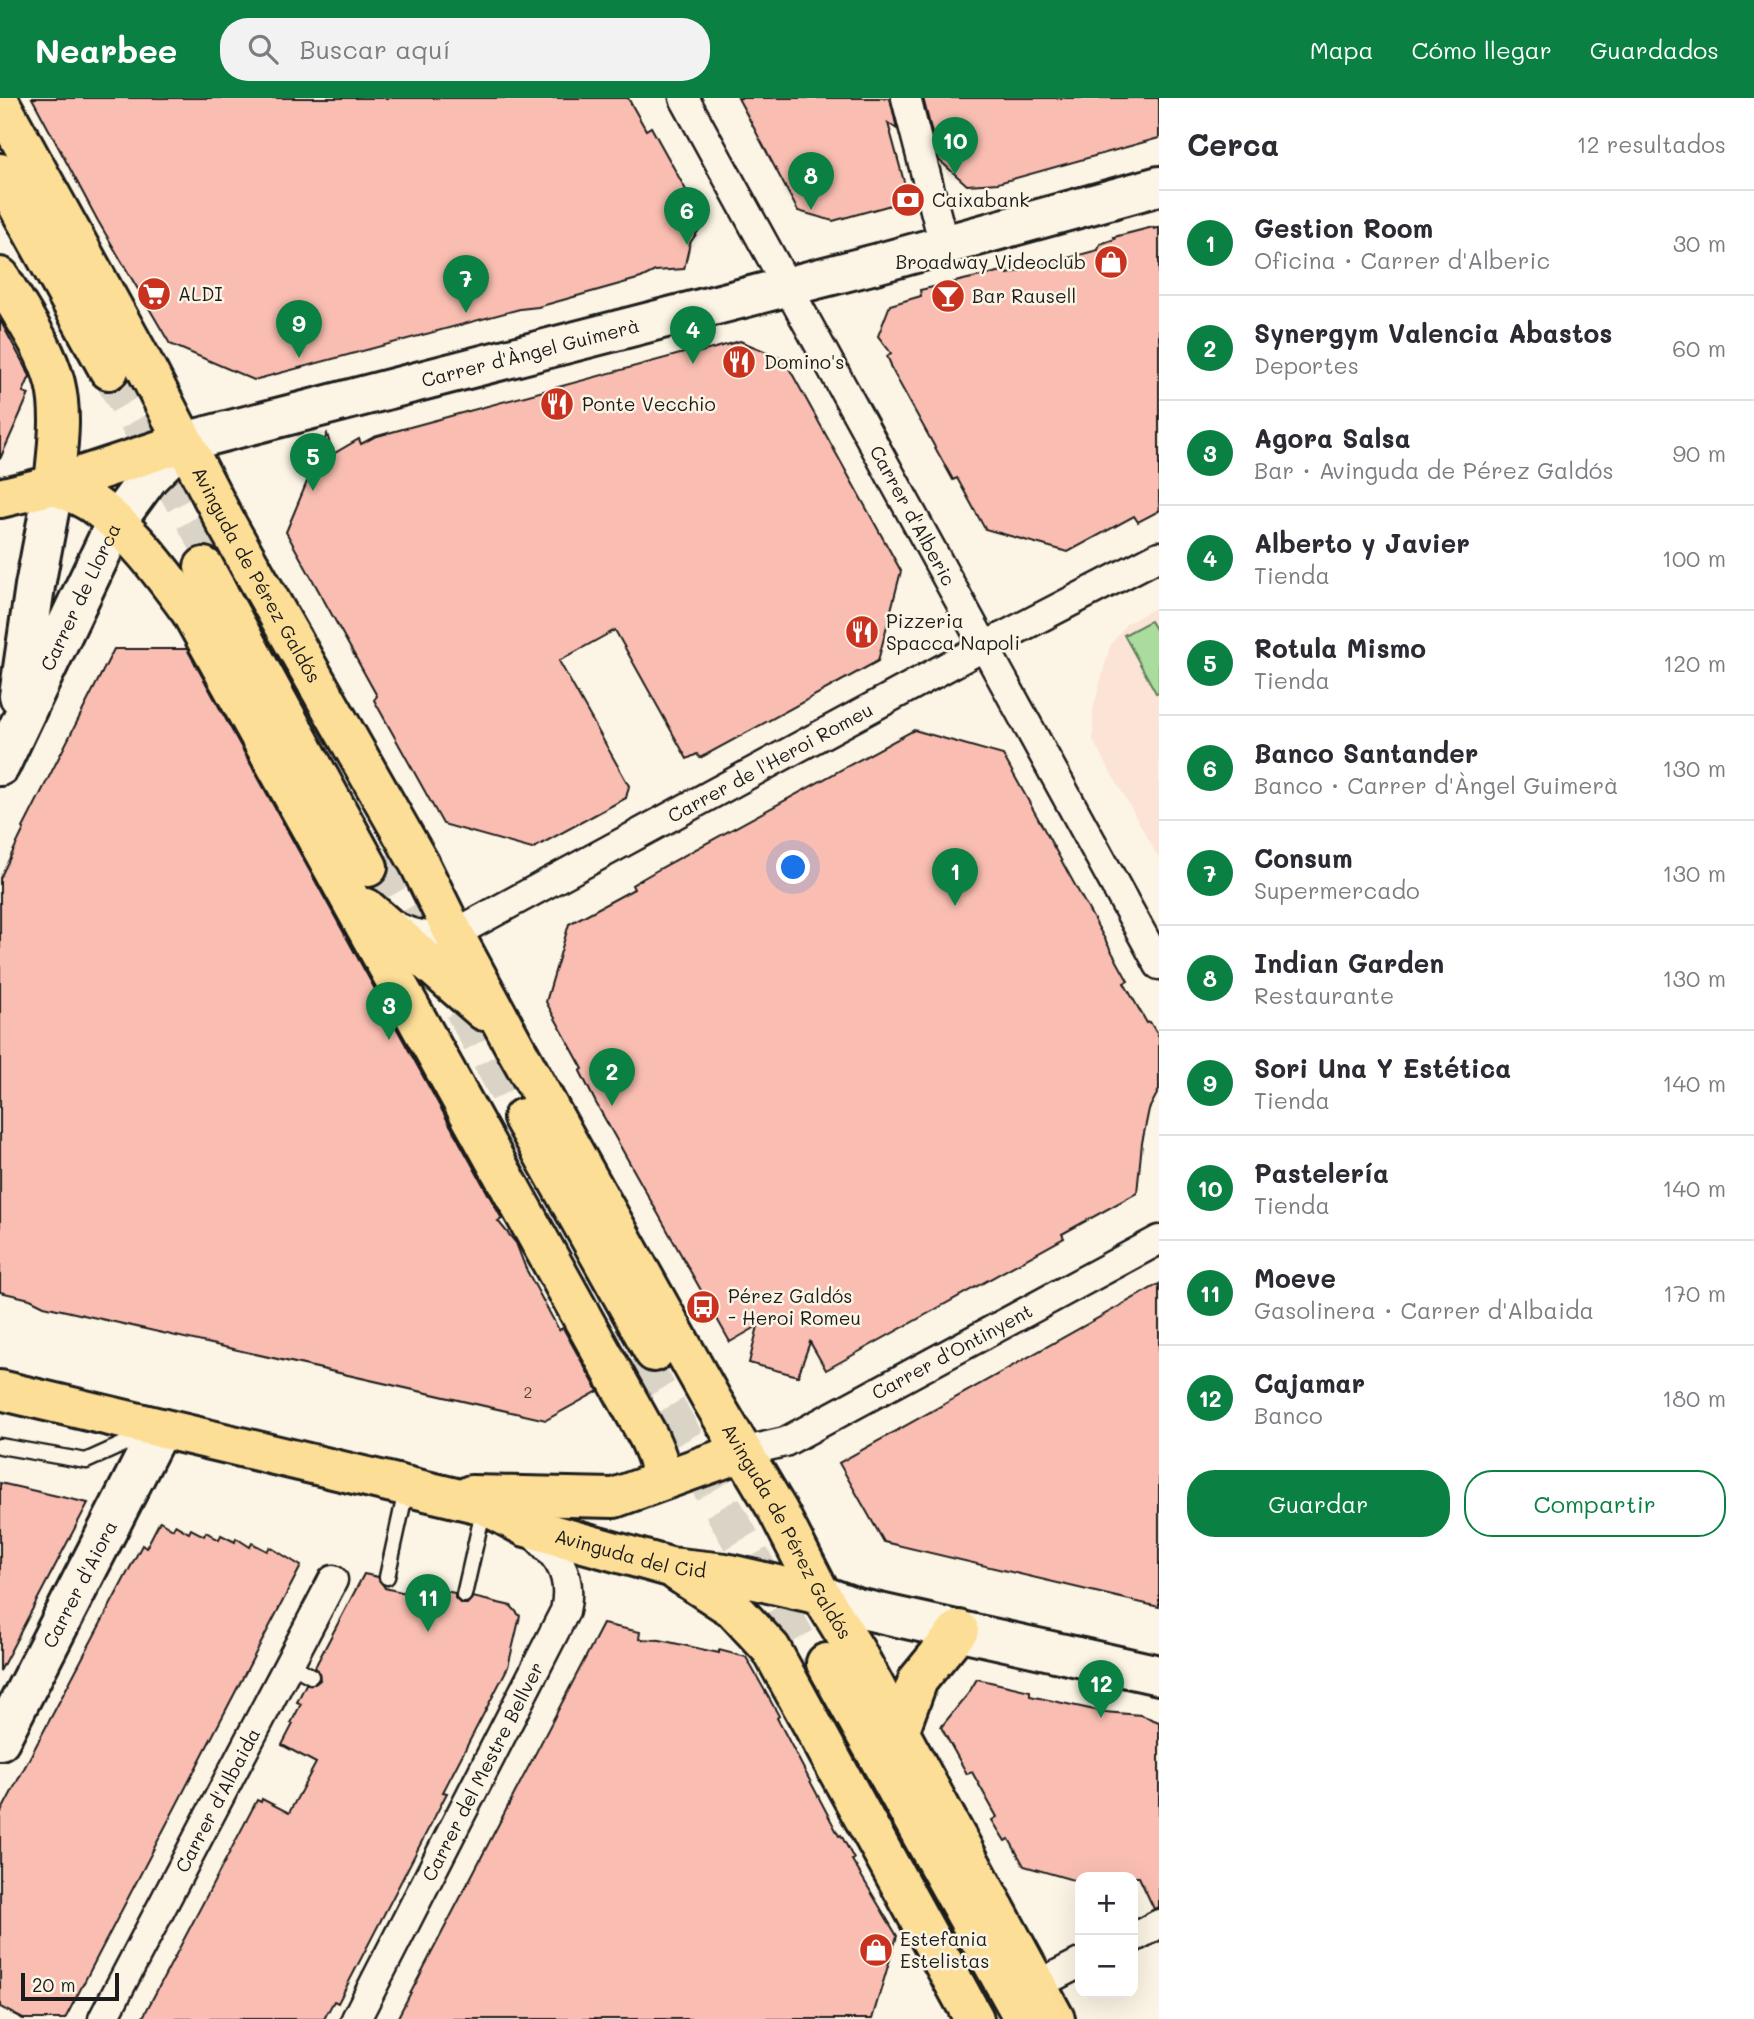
<!DOCTYPE html>
<html lang="es">
<meta charset="utf-8">
<style>
:root{--surface:#fff;--page:#f2f2f3;--text:#2b2b33;--muted:#7c7c81;--line:#e1e1e2;--accent:#0b8043}
body{margin:0;font-family:Mali,sans-serif;background:var(--page);color:var(--text)}
.controls{position:absolute;right:21px;bottom:21px;display:grid;overflow:hidden;border-radius:14px;box-shadow:0 7px 28px #0002}
.controls button{width:63px;height:63px;display:grid;place-items:center;padding:0;border:0;border-bottom:2px solid var(--line);background:var(--surface);color:var(--text);font:35px sans-serif}
.scale{position:absolute;left:21px;bottom:18px;width:98px;box-sizing:border-box;padding-left:7px;border:4px solid #1c1c1c;border-top:0;font-size:19px;line-height:24px;white-space:nowrap;color:#1c1c1c;-webkit-text-stroke:5px #fcf5e5;paint-order:stroke}
.you{position:absolute;left:794px;top:770px;width:24px;height:24px;margin:-18px;border:5px solid #fff;border-radius:50%;background:#1a73e8;box-shadow:0 0 0 10px #1a73e833}
.badge{display:grid;place-items:center;width:46px;height:46px;border-radius:50%;background:var(--accent);color:#fff;font-size:23px;font-weight:700}
.pin{position:absolute;translate:-50% -58px;filter:drop-shadow(0 2px 4px #0008)}
.pin::after{content:'';position:absolute;top:37px;width:24px;height:21px;background:inherit;clip-path:polygon(0 0,100% 0,50% 100%)}
.list{margin:0;padding:0;list-style:none}
h2{display:flex;justify-content:space-between;align-items:center;height:91px;margin:0;padding:0 28px;font-size:30px}
h2 small{font-size:23px;font-weight:400;color:var(--muted)}
.list li{display:grid;grid-template-columns:46px 1fr auto;gap:21px;align-items:center;box-sizing:border-box;height:105px;padding:0 28px;border-top:2px solid var(--line)}
.list b{display:block;font-size:26px;white-space:nowrap}
.list p{margin:0;font-size:23px;white-space:nowrap;color:var(--muted)}
.list em{font-size:23px;font-style:normal;color:var(--muted)}
.actions{display:flex;gap:14px;padding:21px 28px}
.actions a{flex:1;padding:16px 0;border:2px solid var(--accent);border-radius:28px;text-align:center;font-size:24px;color:var(--accent)}
.actions .main{background:var(--accent);color:#fff}
.icon{flex:none;width:38px;height:38px;fill:none;stroke:currentColor;stroke-width:2;stroke-linecap:round;stroke-linejoin:round}
.map{position:relative;flex:none;width:1159px;height:1921px;overflow:hidden}
header{display:flex;align-items:center;gap:42px;box-sizing:border-box;height:98px;padding:0 35px;background:var(--accent);color:#fff}
header strong{font-size:33px}
nav{display:flex;gap:38px;margin-inline-start:auto;font-size:24px}
.search{width:490px;height:63px;background:var(--page);display:flex;align-items:center;gap:18px;box-sizing:border-box;padding:0 24px;border-radius:28px;color:var(--muted);font-size:26px}
main{display:flex}
aside{flex:1;background:var(--surface)}
.map>svg:first-child{display:block}
.built{fill:#fbe4d5}
.green{fill:#a9dc9d;stroke:#627c5c;stroke-width:2}
.building{fill:#f9beb1;stroke:#1c1c1c;stroke-width:2}
.lines{fill:none;stroke-linecap:round;stroke-linejoin:round}
.primary-tunnel{stroke:#dad4c7;stroke-width:38;stroke-dasharray:38 19;stroke-linecap:butt}
.lane-casing{stroke:#1c1c1c;stroke-width:19}
.street-casing{stroke:#1c1c1c;stroke-width:33}
.secondary-casing{stroke:#1c1c1c;stroke-width:44}
.primary-casing{stroke:#1c1c1c;stroke-width:44}
.lane{stroke:#fcf5e5;stroke-width:14}
.street{stroke:#fcf5e5;stroke-width:28}
.secondary{stroke:#fcf5e5;stroke-width:38}
.primary{stroke:#fcde96;stroke-width:38}
.labels{text-anchor:middle;stroke-width:5;stroke-linejoin:round;paint-order:stroke}
.number-label{font-size:16px;fill:#534441}
.poi-label{font-size:19px;fill:#1c1c1c;stroke:#fcf5e5;text-anchor:start}
.street-label{font-size:19px;fill:#1c1c1c;stroke:#fcf5e5}
</style>
<header>
<strong>Nearbee</strong>
<div class="search"><svg class="icon" aria-label="search" viewBox="0 0 24 24"><circle cx="10" cy="10" r="6"/><path d="M15 15l6 6"/></svg>Buscar aquí</div>
<nav><a>Mapa</a><a>Cómo llegar</a><a>Guardados</a></nav>
</header>
<main>
<div class="map">
<svg width="1159" height="1921" viewBox="0 0 1159 1921">
<rect width="100%" height="100%" fill="#fcf5e5"/>
<filter id="ink" filterUnits="userSpaceOnUse"><feTurbulence type="fractalNoise" baseFrequency=".0143" numOctaves="2"/><feDisplacementMap in="SourceGraphic" scale="14" xChannelSelector="R" yChannelSelector="G"/><feConvolveMatrix kernelMatrix="1 2 1 2 8 2 1 2 1" color-interpolation-filters="sRGB"/></filter>
<g filter="url(#ink)">
<path class="built" d="M 1159,508 L 1159,760 L 1093,643 L 1093,611 L 1110,548 L 1126,526 Z"/>
<path class="green" d="M 1150,523 L 1159,538 L 1159,594 L 1156,595 L 1124,537 Z"/>
<g class="building">
<path d="M 32,0 L 628,0 L 646,32 L 651,29 L 691,101 L 668,111 L 701,129 L 690,145 L 684,171 L 655,173 L 641,180 L 538,209 L 520,211 L 254,282 L 170,246 L 98,123 Z"/>
<path d="M 738,0 L 890,0 L 897,31 L 888,25 L 909,102 L 833,123 L 798,113 Z"/>
<path d="M 923,0 L 1159,0 L 1159,40 L 998,85 L 967,87 L 939,62 Z"/>
<path d="M 1153,129 L 1154,131 L 1159,129 L 1159,413 L 1138,424 L 1134,418 L 1068,454 L 985,431 L 957,380 L 953,382 L 890,268 L 891,267 L 887,258 L 891,255 L 878,238 L 890,207 L 921,198 L 920,192 L 1007,172 L 1008,176 L 1098,152 L 1100,146 L 1115,141 L 1114,139 Z"/>
<path d="M 0,222 L 30,278 L 23,294 L 29,296 L 0,361 Z"/>
<path d="M 740,243 L 784,261 L 901,473 L 878,563 L 700,660 L 697,656 L 687,661 L 615,532 L 559,563 L 629,688 L 626,700 L 532,751 L 443,726 L 374,602 L 377,598 L 286,434 L 327,336 L 333,356 L 359,341 L 361,346 L 374,339 L 399,332 L 691,253 L 694,256 Z"/>
<path d="M 114,551 L 187,551 L 502,1121 L 498,1123 L 516,1145 L 526,1171 L 559,1232 L 563,1230 L 598,1293 L 546,1322 L 44,1208 L 30,1201 L 0,1194 L 0,780 L 24,731 L 23,730 Z"/>
<path d="M 914,632 L 1003,657 L 1128,883 L 1124,885 L 1147,925 L 1150,924 L 1159,939 L 1159,992 L 1149,1011 L 1142,1045 L 1137,1095 L 1062,1136 L 1064,1140 L 826,1272 L 810,1244 L 798,1278 L 749,1265 L 758,1228 L 730,1244 L 596,1005 L 580,973 L 583,971 L 546,904 L 569,826 L 634,791 L 632,787 L 661,770 Z"/>
<path d="M 1159,1186 L 1159,1509 L 884,1444 L 839,1365 Z"/>
<path d="M 0,1385 L 88,1405 L 0,1573 Z"/>
<path d="M 160,1423 L 173,1431 L 175,1427 L 189,1435 L 191,1431 L 204,1438 L 206,1434 L 219,1442 L 221,1437 L 235,1444 L 236,1440 L 250,1449 L 252,1445 L 267,1453 L 270,1449 L 301,1468 L 65,1921 L 23,1921 L 0,1909 L 0,1716 L 142,1447 L 146,1450 Z"/>
<path d="M 364,1476 L 378,1479 L 385,1490 L 434,1502 L 445,1493 L 455,1495 L 455,1500 L 461,1506 L 467,1506 L 473,1499 L 511,1508 L 520,1518 L 508,1569 L 443,1694 L 447,1695 L 338,1905 L 334,1903 L 324,1921 L 142,1921 L 257,1702 L 261,1704 L 262,1701 L 289,1715 L 316,1665 L 282,1647 L 293,1626 L 291,1625 L 301,1606 L 297,1604 L 306,1586 L 315,1586 L 320,1582 L 319,1574 L 315,1569 Z"/>
<path d="M 603,1526 L 640,1534 L 639,1541 L 660,1542 L 719,1555 L 719,1552 L 746,1559 L 779,1618 L 777,1620 L 839,1738 L 841,1737 L 854,1761 L 852,1762 L 897,1838 L 872,1921 L 397,1921 Z"/>
<path d="M 977,1581 L 1030,1593 L 1030,1598 L 1104,1614 L 1141,1617 L 1159,1624 L 1159,1809 L 1154,1811 L 1139,1779 L 1080,1779 L 1080,1784 L 1024,1768 L 1009,1741 L 1005,1743 L 992,1722 L 997,1719 L 972,1674 L 967,1676 L 941,1629 L 968,1596 Z"/>
</g>
<g class="lines">
<g class="primary-tunnel">
<path d="M 109,272 L 217,461"/>
<path d="M 381,760 L 523,1020"/>
<path d="M 639,1260 L 813,1571"/>
</g>
<g class="lane-casing">
<g id="lane">
<path d="M 0,1348 L 86,1363 L 146,1336"/>
<path d="M 387,1479 L 407,1388"/>
<path d="M 464,1497 L 484,1409"/>
<path d="M 289,1566 L 311,1578"/>
</g>
</g>
<g class="street-casing">
<g id="street">
<path id="s1" d="M 684,0 L 1159,867"/>
<path d="M 906,0 L 944,147"/>
<path id="s2" d="M 392,826 C 410,837 434,841 454,836 L 985,548 L 1159,458"/>
<path id="s3" d="M 742,1354 L 785,1344 L 1159,1142"/>
<path d="M 1133,1840 L 1159,1826"/>
<path d="M 1037,1887 L 1080,1865"/>
<path id="s4" d="M 103,1921 L 333,1482"/>
<path id="s5" d="M 356,1921 L 565,1513 C 574,1474 556,1456 528,1431"/>
</g>
</g>
<g class="secondary-casing">
<g id="secondary">
<path d="M 19,598 L 35,488 L 54,387"/>
<path id="s6" d="M 0,668 L 116,424 L 149,379 L 184,344 L 879,165 L 1159,88"/>
<path d="M 821,1497 L 857,1510 L 1159,1577"/>
<path id="s7" d="M 0,1642 L 160,1330"/>
</g>
</g>
<g class="primary-casing">
<g id="primary">
<path id="s8" d="M 0,5 L 147,272 L 226,425 L 419,765 L 454,836 L 515,949 L 712,1302 L 778,1413 L 821,1497 L 856,1554 L 1055,1921"/>
<path d="M 0,75 L 109,272"/>
<path d="M 0,179 C 18,211 46,249 55,285 C 63,318 57,353 54,387"/>
<path d="M 54,387 C 67,393 82,398 93,406 C 132,433 163,476 191,514 L 649,1340 C 655,1355 663,1367 656,1383"/>
<path d="M 0,400 L 54,387 L 184,344"/>
<path d="M 204,469 L 368,769"/>
<path d="M 366,810 L 484,913"/>
<path d="M 523,1020 L 654,1254"/>
<path id="s9" d="M 0,1292 L 485,1407 L 526,1429 L 670,1469 L 725,1475 L 821,1497"/>
<path d="M 471,1397 L 614,1400 L 742,1354"/>
<path d="M 678,1474 L 733,1510 L 771,1551 L 974,1921"/>
<path d="M 826,1565 L 1024,1921"/>
<path d="M 899,1634 L 918,1582 L 959,1532"/>
</g>
</g>
<use href="#lane" class="lane"/>
<use href="#street" class="street"/>
<use href="#secondary" class="secondary"/>
<use href="#primary" class="primary"/>
</g>
</g>
<defs>
<g id="bank-disc" transform="scale(1.75)"><circle r="9.5" fill="#c8321e" stroke="#fcf5e5"/><path d="M-6-4H6V4H-6ZM0-2.3a2.3 2.3 0 1 0 0 4.6a2.3 2.3 0 1 0 0-4.6Z" fill="#fff"/></g>
<g id="shop-disc" transform="scale(1.75)"><circle r="9.5" fill="#c8321e" stroke="#fcf5e5"/><path d="M-5-2.5h2.3a2.7 3.5 0 0 1 5.4 0H5L5.5 6h-11ZM-1.5-2.5h3a1.5 2.3 0 0 0-3 0Z" fill="#fff"/></g>
<g id="supermarket-disc" transform="scale(1.75)"><circle r="9.5" fill="#c8321e" stroke="#fcf5e5"/><path d="M-6-5.5h2.5l.6 2H6L4.5 2H-2.5L-4.4-4H-6ZM-1.5 3.2a1.3 1.3 0 1 0 .1 0ZM3 3.2a1.3 1.3 0 1 0 .1 0Z" fill="#fff"/></g>
<g id="bar-disc" transform="scale(1.75)"><circle r="9.5" fill="#c8321e" stroke="#fcf5e5"/><path d="M-6-5H6L.8 .8V4.5H3.5V6h-7V4.5H-.8V.8Z" fill="#fff"/></g>
<g id="restaurant-disc" transform="scale(1.75)"><circle r="9.5" fill="#c8321e" stroke="#fcf5e5"/><path d="M-5-6h1v4h1v-4h1v4h1v-4h1v5L-1.5 .5V6h-2V.5L-5-1ZM5-6V6H3V1.5H1.5Q1.5-4 5-6Z" fill="#fff"/></g>
<g id="bus-disc" transform="scale(1.75)"><circle r="9.5" fill="#c8321e" stroke="#fcf5e5"/><path d="M-5-6H5V4H4V6H2V4H-2V6H-4V4H-5ZM-3.5-4V0h7V-4ZM-3.5 1.2v1.5H-2V1.2ZM2 1.2v1.5H3.5V1.2Z" fill="#fff"/></g>
</defs>
<g fill-rule="evenodd">
<use href="#bank-disc" x="908" y="102"/>
<use href="#shop-disc" x="1111" y="164"/>
<use href="#supermarket-disc" x="154" y="196"/>
<use href="#bar-disc" x="948" y="198"/>
<use href="#restaurant-disc" x="739" y="264"/>
<use href="#restaurant-disc" x="557" y="306"/>
<use href="#restaurant-disc" x="862" y="534"/>
<use href="#bus-disc" x="703" y="1209"/>
<use href="#shop-disc" x="876" y="1852"/>
</g>
<g class="labels">
<g class="number-label">
<text x="528" y="1300">2</text>
</g>
<g class="poi-label">
<text x="932" y="109">Caixabank</text>
<text x="1086" y="171" text-anchor="end">Broadway Videoclub</text>
<text x="178" y="203">ALDI</text>
<text x="972" y="205">Bar Rausell</text>
<text x="764" y="271">Domino's</text>
<text x="582" y="313">Ponte Vecchio</text>
<text x="886" y="530">Pizzeria<tspan x="886" dy="22">Spacca Napoli</tspan></text>
<text x="728" y="1205">Pérez Galdós<tspan x="728" dy="22">- Heroi Romeu</tspan></text>
<text x="900" y="1848">Estefania<tspan x="900" dy="22">Estelistas</tspan></text>
</g>
<g class="street-label">
<text dy="7" stroke="none"><textPath href="#s6" startOffset="733">Carrer d'Àngel Guimerà</textPath></text>
<text dy="7" stroke="none"><textPath href="#s1" startOffset="476">Carrer d'Alberic</textPath></text>
<text dy="7" stroke="none"><textPath href="#s8" startOffset="537">Avinguda de Pérez Galdós</textPath></text>
<text dy="7" stroke="none"><textPath href="#s6" startOffset="187">Carrer de Llorca</textPath></text>
<text dy="7" stroke="none"><textPath href="#s2" startOffset="424">Carrer de l'Heroi Romeu</textPath></text>
<text dy="7" stroke="none"><textPath href="#s3" startOffset="234">Carrer d'Ontinyent</textPath></text>
<text dy="7" stroke="none"><textPath href="#s8" startOffset="1631">Avinguda de Pérez Galdós</textPath></text>
<text dy="7" stroke="none"><textPath href="#s9" startOffset="653">Avinguda del Cid</textPath></text>
<text dy="7" stroke="none"><textPath href="#s7" startOffset="175">Carrer d'Aiora</textPath></text>
<text dy="7" stroke="none"><textPath href="#s5" startOffset="278">Carrer del Mestre Bellver</textPath></text>
<text dy="7" stroke="none"><textPath href="#s4" startOffset="247">Carrer d'Albaida</textPath></text>
</g>
</g>
</svg>
<div class="controls">
<button>+</button>
<button>−</button>
</div>
<div class="scale">20 m</div>
<div class="you"></div>
<div class="pin badge" style="left:955px;top:808px">1</div>
<div class="pin badge" style="left:612px;top:1008px">2</div>
<div class="pin badge" style="left:389px;top:942px">3</div>
<div class="pin badge" style="left:693px;top:266px">4</div>
<div class="pin badge" style="left:313px;top:393px">5</div>
<div class="pin badge" style="left:687px;top:147px">6</div>
<div class="pin badge" style="left:466px;top:215px">7</div>
<div class="pin badge" style="left:811px;top:112px">8</div>
<div class="pin badge" style="left:299px;top:260px">9</div>
<div class="pin badge" style="left:955px;top:77px">10</div>
<div class="pin badge" style="left:428px;top:1534px">11</div>
<div class="pin badge" style="left:1101px;top:1620px">12</div>
</div>
<aside>
<h2>Cerca<small>12 resultados</small></h2>
<ul class="list">
<li><span class="badge">1</span><div><b>Gestion Room</b><p>Oficina · Carrer d'Alberic</p></div><em>30 m</em></li>
<li><span class="badge">2</span><div><b>Synergym Valencia Abastos</b><p>Deportes</p></div><em>60 m</em></li>
<li><span class="badge">3</span><div><b>Agora Salsa</b><p>Bar · Avinguda de Pérez Galdós</p></div><em>90 m</em></li>
<li><span class="badge">4</span><div><b>Alberto y Javier</b><p>Tienda</p></div><em>100 m</em></li>
<li><span class="badge">5</span><div><b>Rotula Mismo</b><p>Tienda</p></div><em>120 m</em></li>
<li><span class="badge">6</span><div><b>Banco Santander</b><p>Banco · Carrer d'Àngel Guimerà</p></div><em>130 m</em></li>
<li><span class="badge">7</span><div><b>Consum</b><p>Supermercado</p></div><em>130 m</em></li>
<li><span class="badge">8</span><div><b>Indian Garden</b><p>Restaurante</p></div><em>130 m</em></li>
<li><span class="badge">9</span><div><b>Sori Una Y Estética</b><p>Tienda</p></div><em>140 m</em></li>
<li><span class="badge">10</span><div><b>Pastelería</b><p>Tienda</p></div><em>140 m</em></li>
<li><span class="badge">11</span><div><b>Moeve</b><p>Gasolinera · Carrer d'Albaida</p></div><em>170 m</em></li>
<li><span class="badge">12</span><div><b>Cajamar</b><p>Banco</p></div><em>180 m</em></li>
</ul>
<div class="actions"><a class="main">Guardar</a><a>Compartir</a></div>
</aside>
</main>
